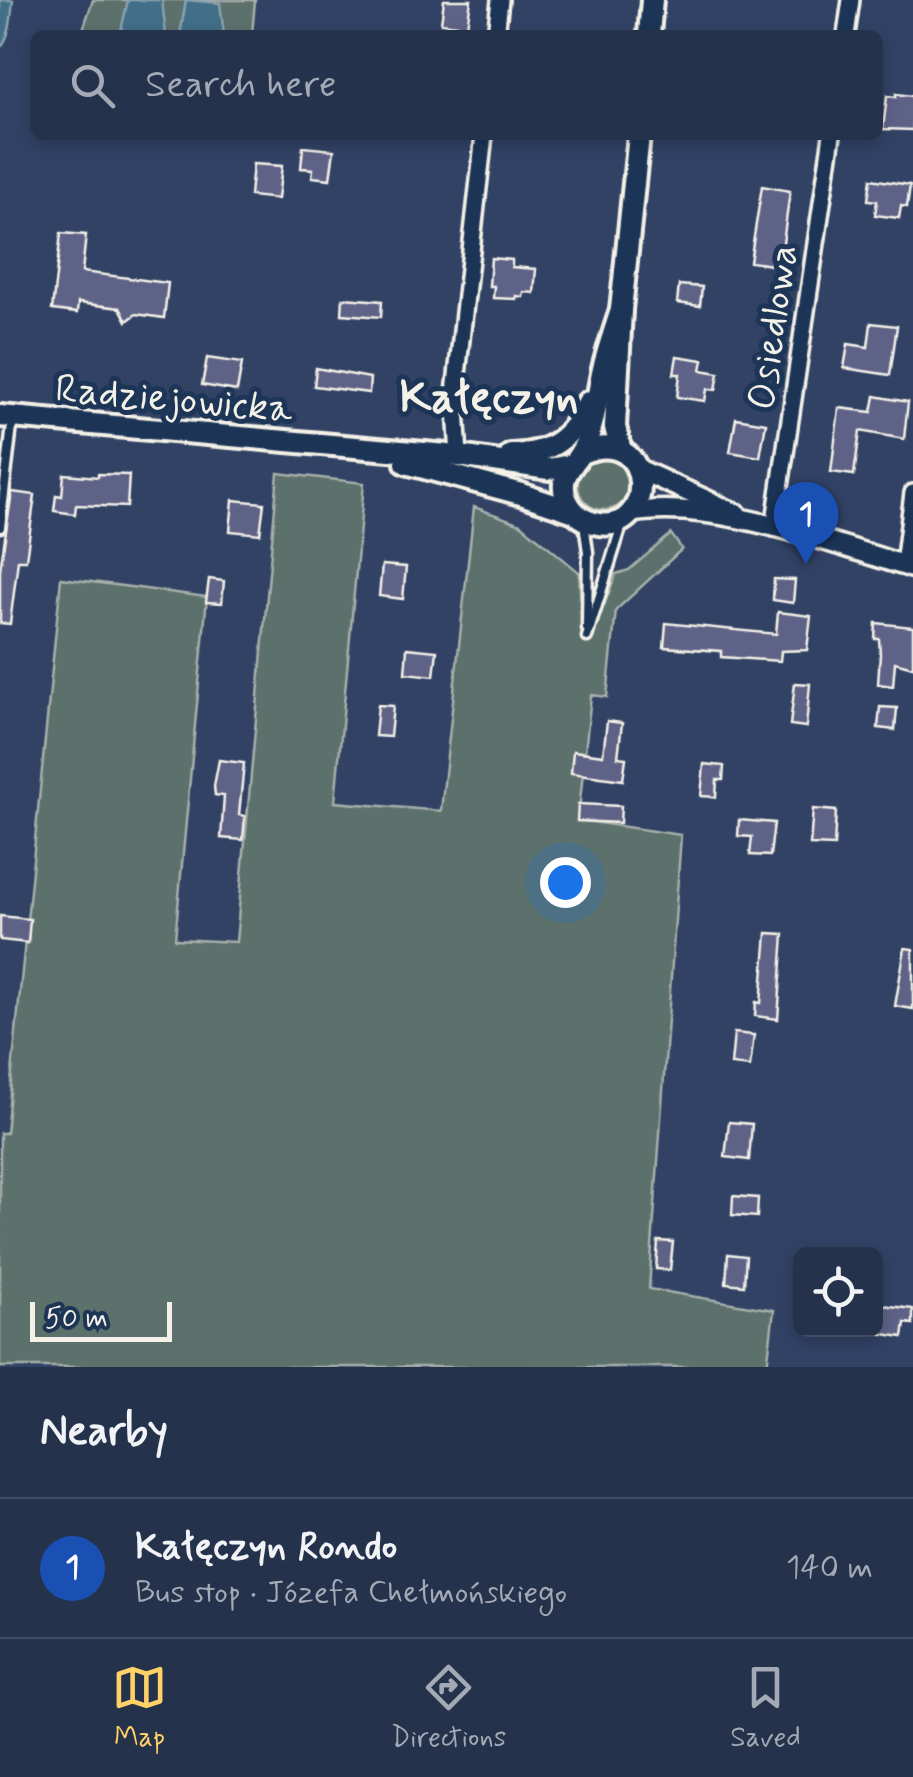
<!DOCTYPE html>
<meta charset="utf-8">
<style>
:root{--surface:#25324c;--page:#313e56;--text:#f1f3f6;--muted:#a3aab5;--line:#424d64;--accent:#ffd166}
body{margin:0;font-family:Mynerve,sans-serif;background:var(--page);color:var(--text)}
.controls{position:absolute;right:30px;bottom:30px;display:grid;overflow:hidden;border-radius:15px;box-shadow:0 5px 15px #0003}
.controls button{width:90px;height:90px;display:grid;place-items:center;padding:0;border:0;border-bottom:2px solid var(--line);background:var(--surface);color:var(--text);font:50px sans-serif}
.scale{position:absolute;left:30px;bottom:25px;width:142px;box-sizing:border-box;padding-left:10px;border:5px solid #f4f1e8;border-top:0;font-size:28px;line-height:35px;white-space:nowrap;color:#f4f1e8;-webkit-text-stroke:8px #1d3557;paint-order:stroke}
.you{position:absolute;left:565px;top:882px;width:35px;height:35px;margin:-25px;border:8px solid #fff;border-radius:50%;background:#1a73e8;box-shadow:0 0 0 15px #1a73e833}
.badge{display:grid;place-items:center;width:65px;height:65px;border-radius:50%;background:var(--accent);color:#fff;font-size:32px;font-weight:700}
.pin{position:absolute;translate:-50% -82px;filter:drop-shadow(0 2px 5px #0008)}
.pin::after{content:'';position:absolute;top:52px;width:35px;height:30px;background:inherit;clip-path:polygon(0 0,100% 0,50% 100%)}
.list{margin:0;padding:0;list-style:none}
h2{display:flex;justify-content:space-between;align-items:center;height:130px;margin:0;padding:0 40px;font-size:42px}
h2 small{font-size:32px;font-weight:400;color:var(--muted)}
.list li{display:grid;grid-template-columns:65px 1fr auto;gap:30px;align-items:center;box-sizing:border-box;height:140px;padding:0 40px;border-top:2px solid var(--line)}
.list b{display:block;font-size:38px;white-space:nowrap}
.list p{margin:0;font-size:32px;white-space:nowrap;color:var(--muted)}
.list em{font-size:32px;font-style:normal;color:var(--muted)}
.icon{flex:none;width:55px;height:55px;fill:none;stroke:currentColor;stroke-width:2;stroke-linecap:round;stroke-linejoin:round}
.map{position:relative;flex:none;width:913px;height:1367px;overflow:hidden}
.search{position:absolute;background:var(--surface);box-shadow:0 5px 15px #0003;left:30px;right:30px;top:30px;height:110px;display:flex;align-items:center;gap:25px;box-sizing:border-box;padding:0 35px;border-radius:15px;color:var(--muted);font-size:38px}
.sheet{height:270px;background:var(--surface)}
nav{display:flex;justify-content:space-around;align-items:center;box-sizing:border-box;height:140px;border-top:2px solid var(--line);background:var(--surface);font-size:28px;color:var(--muted)}
nav a{display:grid;justify-items:center;gap:5px}
nav .on{color:var(--accent)}
.map>svg:first-child{display:block}
.green{fill:#5b706c;stroke:#a8b0aa;stroke-width:2.5}
.water{fill:#426e88;stroke:#89a2ae;stroke-width:2.5}
.building{fill:#5f6287;stroke:#f4f1e8;stroke-width:2.5}
.lines{fill:none;stroke-linecap:round;stroke-linejoin:round}
.service-casing{stroke:#f4f1e8;stroke-width:15}
.minor-casing{stroke:#f4f1e8;stroke-width:22}
.tertiary-casing{stroke:#f4f1e8;stroke-width:25}
.secondary-casing{stroke:#f4f1e8;stroke-width:28}
.service{stroke:#1d3557;stroke-width:8}
.minor{stroke:#1d3557;stroke-width:15}
.tertiary{stroke:#1d3557;stroke-width:18}
.secondary{stroke:#1d3557;stroke-width:20}
.labels{text-anchor:middle;stroke-width:10;stroke-linejoin:round;paint-order:stroke}
.street-label{font-size:40px;fill:#f4f1e8;stroke:#1d3557}
.quarter-label{font-size:45px;font-weight:bold;fill:#f4f1e8;stroke:#1d3557}
</style>
<div class="map">
<svg width="913" height="1367" viewBox="0 0 913 1367">
<rect width="100%" height="100%" fill="#314265"/>
<filter id="ink" filterUnits="userSpaceOnUse"><feTurbulence type="fractalNoise" baseFrequency=".01" numOctaves="2"/><feDisplacementMap in="SourceGraphic" scale="20" xChannelSelector="R" yChannelSelector="G"/><feConvolveMatrix kernelMatrix="1 2 1 2 8 2 1 2 1" color-interpolation-filters="sRGB"/></filter>
<g filter="url(#ink)">
<g class="green">
<path d="M 93,0 L 255,0 L 252,35 L 81,35 Z"/>
<circle cx="604" cy="484" r="26"/>
<path d="M 278,473 L 364,483 L 335,802 L 441,811 L 474,507 L 521,524 L 579,572 L 582,640 L 591,640 L 616,574 L 629,570 L 671,534 L 682,549 L 616,610 L 607,697 L 591,695 L 578,820 L 681,835 L 649,1289 L 774,1310 L 767,1367 L 0,1367 L 0,1133 L 6,1133 L 61,578 L 207,597 L 175,939 L 236,942 Z"/>
</g>
<g class="water">
<path d="M 0,0 L 13,0 C 11,16 11,36 0,48 Z"/>
<path d="M 128,0 L 162,0 L 166,35 L 120,35 Z"/>
<path d="M 186,0 L 220,3 L 224,35 L 180,35 Z"/>
</g>
<g class="building">
<path d="M 444,0 L 471,0 L 467,26 L 441,23 Z"/>
<path d="M 896,94 L 913,96 L 913,130 L 883,129 L 887,96 L 896,97 Z"/>
<path d="M 303,147 L 334,150 L 330,179 L 312,177 L 313,169 L 301,168 Z"/>
<path d="M 253,164 L 282,166 L 278,199 L 250,196 Z"/>
<path d="M 871,179 L 910,185 L 907,207 L 901,206 L 899,218 L 875,215 L 877,201 L 868,200 Z"/>
<path d="M 762,186 L 790,191 L 780,266 L 750,262 Z"/>
<path d="M 61,233 L 86,235 L 82,272 L 168,283 L 164,318 L 136,314 L 127,321 L 120,308 L 78,303 L 77,313 L 52,310 Z"/>
<path d="M 491,258 L 512,260 L 512,267 L 536,269 L 534,293 L 524,292 L 523,297 L 516,296 L 516,299 L 493,298 L 494,286 L 489,286 Z"/>
<path d="M 679,285 L 702,287 L 700,306 L 677,303 Z"/>
<path d="M 343,298 L 382,301 L 381,317 L 342,314 Z"/>
<path d="M 871,323 L 897,326 L 890,375 L 844,368 L 848,344 L 868,347 Z"/>
<path d="M 677,356 L 703,360 L 701,370 L 719,373 L 716,390 L 707,389 L 705,401 L 677,397 L 680,374 L 674,374 Z"/>
<path d="M 207,358 L 242,363 L 237,391 L 202,385 Z"/>
<path d="M 316,368 L 370,378 L 369,393 L 314,386 Z"/>
<path d="M 875,396 L 908,402 L 904,439 L 860,431 L 854,475 L 831,472 L 839,408 L 872,412 Z"/>
<path d="M 736,418 L 766,423 L 760,457 L 730,452 Z"/>
<path d="M 64,474 L 98,477 L 98,474 L 129,475 L 127,507 L 76,505 L 75,514 L 54,511 L 56,495 L 62,496 Z"/>
<path d="M 12,492 L 35,495 L 26,560 L 18,560 L 10,624 L 0,623 L 0,570 Z"/>
<path d="M 233,500 L 264,503 L 260,534 L 230,531 Z"/>
<path d="M 382,565 L 406,567 L 403,599 L 379,596 Z"/>
<path d="M 209,579 L 224,581 L 222,603 L 206,602 Z"/>
<path d="M 774,579 L 795,580 L 793,603 L 773,600 Z"/>
<path d="M 778,612 L 811,616 L 807,650 L 781,651 L 780,661 L 721,657 L 721,651 L 664,647 L 666,623 L 776,634 Z"/>
<path d="M 876,623 L 913,627 L 913,667 L 895,662 L 893,686 L 878,684 L 880,654 L 879,639 L 875,639 Z"/>
<path d="M 407,648 L 437,651 L 434,676 L 405,673 Z"/>
<path d="M 795,683 L 810,684 L 806,727 L 790,725 Z"/>
<path d="M 378,705 L 393,706 L 390,737 L 375,736 Z"/>
<path d="M 880,707 L 897,708 L 895,730 L 878,728 Z"/>
<path d="M 607,721 L 622,723 L 618,757 L 626,758 L 623,780 L 571,773 L 573,751 L 603,755 Z"/>
<path d="M 219,760 L 244,763 L 239,815 L 245,816 L 243,840 L 221,838 L 224,796 L 215,795 L 214,786 Z"/>
<path d="M 704,764 L 724,766 L 723,780 L 717,780 L 716,797 L 701,796 Z"/>
<path d="M 578,804 L 621,806 L 620,823 L 577,821 Z"/>
<path d="M 813,809 L 836,811 L 834,846 L 810,845 Z"/>
<path d="M 739,820 L 774,823 L 770,856 L 750,855 L 752,837 L 738,836 Z"/>
<path d="M 0,916 L 30,919 L 28,943 L 0,940 Z"/>
<path d="M 767,933 L 784,934 L 778,1019 L 755,1016 L 756,1002 L 761,1003 Z"/>
<path d="M 905,948 L 913,949 L 913,1009 L 895,1006 Z"/>
<path d="M 734,1033 L 754,1035 L 750,1067 L 731,1065 Z"/>
<path d="M 729,1122 L 752,1124 L 749,1160 L 725,1157 Z"/>
<path d="M 733,1196 L 758,1198 L 757,1217 L 732,1215 Z"/>
<path d="M 658,1241 L 673,1242 L 670,1270 L 656,1269 Z"/>
<path d="M 728,1254 L 746,1256 L 744,1285 L 726,1283 Z"/>
<path d="M 876,1304 L 913,1309 L 913,1324 L 905,1323 L 903,1337 L 876,1333 Z"/>
</g>
<g class="lines">
<g class="service-casing">
<g id="service">
<path d="M 584,523 L 588,552 L 587,628"/>
<path d="M 0,527 L 13,417"/>
<path d="M 587,637 L 623,522"/>
</g>
</g>
<g class="minor-casing">
<g id="minor">
<path d="M 496,35 L 500,0"/>
<path d="M 846,35 L 851,0"/>
<path d="M 459,456 L 455,393 L 484,135"/>
<path d="M 774,528 L 832,135"/>
<path d="M 904,565 L 913,493"/>
</g>
</g>
<g class="tertiary-casing">
<g id="tertiary">
<path d="M 638,469 L 737,514"/>
<path d="M 630,513 C 714,498 832,544 913,568"/>
</g>
</g>
<g class="secondary-casing">
<g id="secondary">
<path d="M 649,35 L 652,0"/>
<path d="M 0,416 L 459,456 L 549,469 L 570,465"/>
<path d="M 621,451 L 615,427 L 621,310 L 639,135"/>
<path d="M 581,453 C 657,421 658,539 594,523 C 581,520 571,510 566,498 C 558,476 573,467 582,450 C 595,428 597,394 603,369 C 608,349 615,329 621,310"/>
<path d="M 511,455 C 551,454 572,438 588,402"/>
<path d="M 406,463 L 521,494 L 575,512"/>
</g>
</g>
<use href="#service" class="service"/>
<use href="#minor" class="minor"/>
<use href="#tertiary" class="tertiary"/>
<use href="#secondary" class="secondary"/>
</g>
</g>
<g class="labels">
<g class="street-label">
<text transform="translate(771 327) rotate(-82)" y="14">Osiedlowa</text>
<text transform="translate(174 397) rotate(5)" y="14">Radziejowicka</text>
</g>
<g class="quarter-label">
<text x="489" y="411">Kałęczyn</text>
</g>
</g>
</svg>
<div class="controls">
<button><svg class="icon" aria-label="locate" viewBox="0 0 24 24"><circle cx="12" cy="12" r="6"/><path d="M12 2v4M12 18v4M2 12h4M18 12h4"/></svg></button>
</div>
<div class="scale">50 m</div>
<div class="you"></div>
<div class="pin badge" style="left:806px;top:564px;background:#1a4fb4">1</div>
<div class="search"><svg class="icon" aria-label="search" viewBox="0 0 24 24"><circle cx="10" cy="10" r="6"/><path d="M15 15l6 6"/></svg>Search here</div>
</div>
<section class="sheet">
<h2>Nearby<small></small></h2>
<ul class="list">
<li><span class="badge" style="background:#1a4fb4">1</span><div><b>Kałęczyn Rondo</b><p>Bus stop · Józefa Chełmońskiego</p></div><em>140 m</em></li>
</ul>
</section>
<nav>
<a class="on"><svg class="icon" aria-label="map" viewBox="0 0 24 24"><path d="M3 6l6-2 6 2 6-2v14l-6 2-6-2-6 2zM9 4v14M15 6v14"/></svg>Map</a>
<a><svg class="icon" aria-label="directions" viewBox="0 0 24 24"><path d="M12 3l9 9-9 9-9-9zM9 14v-3h6M13 9l2 2-2 2"/></svg>Directions</a>
<a><svg class="icon" aria-label="saved" viewBox="0 0 24 24"><path d="M7 4h10v16l-5-4-5 4z"/></svg>Saved</a>
</nav>
